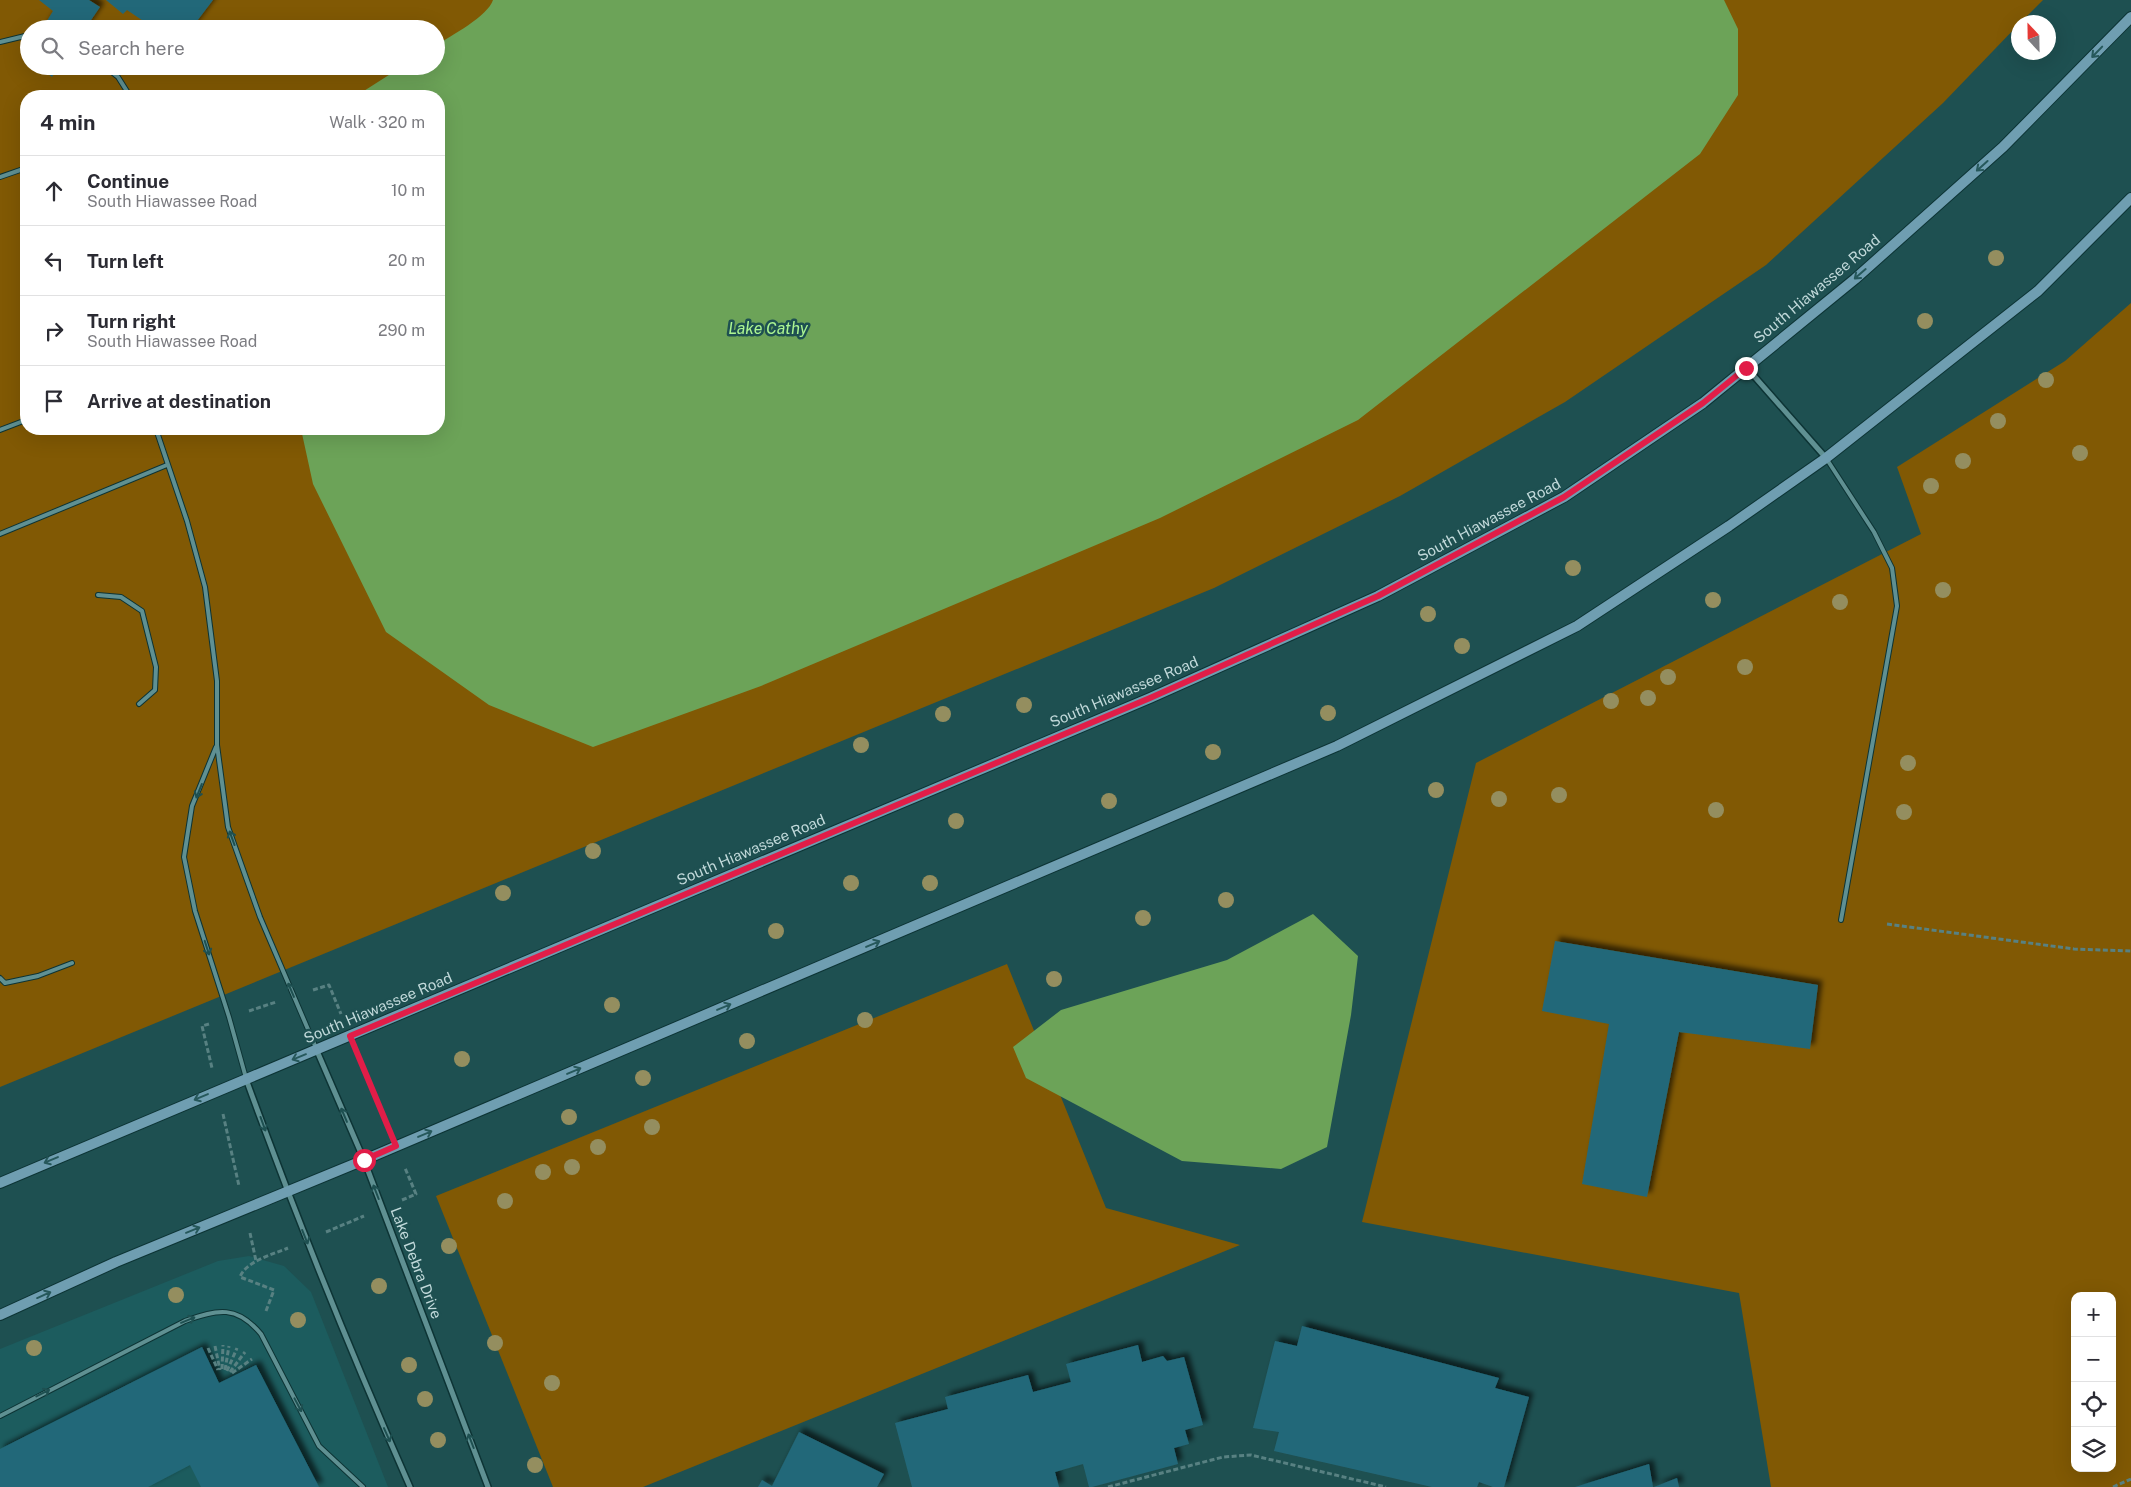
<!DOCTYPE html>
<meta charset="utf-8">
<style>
:root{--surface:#fff;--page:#f2f2f3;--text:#2b2b33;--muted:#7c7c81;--line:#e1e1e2}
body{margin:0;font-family:"Public Sans",sans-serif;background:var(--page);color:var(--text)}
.controls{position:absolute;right:15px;bottom:15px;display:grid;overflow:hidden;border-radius:10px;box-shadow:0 5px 20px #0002}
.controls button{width:45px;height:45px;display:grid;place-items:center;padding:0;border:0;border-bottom:1px solid var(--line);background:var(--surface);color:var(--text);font:25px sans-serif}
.compass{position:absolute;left:2011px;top:15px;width:45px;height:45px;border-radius:50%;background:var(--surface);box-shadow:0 5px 20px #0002;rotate:338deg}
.stop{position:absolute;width:15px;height:15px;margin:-11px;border:4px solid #e11d48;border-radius:50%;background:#fff}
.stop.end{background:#e11d48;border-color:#fff;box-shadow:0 1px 5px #0008}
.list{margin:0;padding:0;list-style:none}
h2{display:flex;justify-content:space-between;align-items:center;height:65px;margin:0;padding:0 20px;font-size:21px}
h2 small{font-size:16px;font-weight:400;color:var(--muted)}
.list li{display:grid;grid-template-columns:32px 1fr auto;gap:15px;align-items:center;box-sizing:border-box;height:70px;padding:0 20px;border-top:1px solid var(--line)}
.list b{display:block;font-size:19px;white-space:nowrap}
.list p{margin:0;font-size:16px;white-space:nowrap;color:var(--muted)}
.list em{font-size:16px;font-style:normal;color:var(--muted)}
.icon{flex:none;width:28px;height:28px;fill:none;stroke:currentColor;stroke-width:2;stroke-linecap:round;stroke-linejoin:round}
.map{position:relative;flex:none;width:2131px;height:1487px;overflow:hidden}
.search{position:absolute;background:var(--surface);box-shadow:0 5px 20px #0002;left:20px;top:20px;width:425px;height:55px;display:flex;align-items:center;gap:12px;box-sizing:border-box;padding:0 18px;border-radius:28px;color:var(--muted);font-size:19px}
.panel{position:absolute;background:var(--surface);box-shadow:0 5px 20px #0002;left:20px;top:90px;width:425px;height:345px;border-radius:20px}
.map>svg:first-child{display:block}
.built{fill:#1c5c5e}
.green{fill:#815904;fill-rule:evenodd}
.water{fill:#6ca358}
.building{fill:#246879;filter:url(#shadow)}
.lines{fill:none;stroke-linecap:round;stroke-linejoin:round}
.lane-casing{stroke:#0d3435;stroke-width:6}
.street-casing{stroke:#0d3435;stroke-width:8}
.secondary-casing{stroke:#0d3435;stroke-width:12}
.path{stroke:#588182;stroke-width:3;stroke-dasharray:5 2.5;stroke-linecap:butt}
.lane{stroke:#5f9092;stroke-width:4}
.street{stroke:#5f9092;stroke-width:5}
.secondary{stroke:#6f9eb1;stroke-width:10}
.tree{fill:#948e5f}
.oneway{stroke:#26585b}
.oneway2{stroke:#1e5051}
.route{stroke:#e11d48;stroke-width:6}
.labels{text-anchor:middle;stroke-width:5;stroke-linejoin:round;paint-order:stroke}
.street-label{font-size:15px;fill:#c1d9da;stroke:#1e5051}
.water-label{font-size:16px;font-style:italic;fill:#adf692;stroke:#1e5051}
</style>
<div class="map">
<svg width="2131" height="1487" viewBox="0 0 2131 1487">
<defs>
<filter id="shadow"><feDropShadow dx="4.5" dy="-4.5" stdDeviation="2.5" flood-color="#0009"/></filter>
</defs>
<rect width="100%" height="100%" fill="#1e5051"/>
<path class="built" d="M 249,1256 L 284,1266 L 311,1292 L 388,1487 L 0,1487 L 0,1349 L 218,1261 Z"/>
<g class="green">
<path d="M 0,0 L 2043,0 L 2021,22 L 2018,22 L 2018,25 L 1943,103 L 1766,265 L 1565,402 L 1400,496 L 1214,588 L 0,1087 ZM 29,29 L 436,29 L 436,66 L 29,66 ZM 26,96 L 439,96 L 439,429 L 26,429 Z"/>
<path d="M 2131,303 L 2131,1487 L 1771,1487 L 1739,1293 L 1362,1222 L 1476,763 L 1921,534 L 1897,467 L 2065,361 ZM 2075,1296 L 2112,1296 L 2112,1468 L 2075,1468 Z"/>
<path d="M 1007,964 L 1106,1208 L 1240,1245 L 643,1487 L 553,1487 L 436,1196 Z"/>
</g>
<g class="water">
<path d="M 493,0 L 1724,0 L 1738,29 L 1738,95 L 1700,154 L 1358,420 L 1160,518 L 761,686 L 593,747 L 489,705 L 386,632 L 313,484 L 301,429 L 439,429 L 439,96 L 356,96 L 403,66 L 436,66 L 436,45 C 451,36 488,16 493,0 Z"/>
<path d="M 1313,914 L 1358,956 L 1351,1015 L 1327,1147 L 1281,1169 L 1182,1161 L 1026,1078 L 1013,1047 L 1061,1010 L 1227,960 Z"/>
</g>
<g class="building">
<path d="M 39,0 L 89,0 L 100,7 L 85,29 L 42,29 L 53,11 Z"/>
<path d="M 106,0 L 213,0 L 191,29 L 155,29 L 127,10 L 123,14 Z"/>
<path d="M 29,49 L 29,60 L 23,56 Z"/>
<path d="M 38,66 L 59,66 L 52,77 Z"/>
<path d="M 1555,941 L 1818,985 L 1810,1049 L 1679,1032 L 1647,1197 L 1582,1184 L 1609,1024 L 1542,1011 Z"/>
<path d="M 1302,1326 L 1499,1378 L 1495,1388 L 1529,1397 L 1504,1487 L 1493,1487 L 1479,1482 L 1477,1487 L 1432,1487 L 1274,1451 L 1279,1432 L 1253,1428 L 1275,1341 L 1297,1346 Z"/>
<path d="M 1138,1345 L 1142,1362 L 1163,1356 L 1167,1361 L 1184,1357 L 1203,1425 L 1185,1430 L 1189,1444 L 1174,1448 L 1178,1464 L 1092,1487 L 1089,1487 L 1083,1464 L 1055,1472 L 1059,1487 L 912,1487 L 895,1423 L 948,1409 L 945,1397 L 1028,1375 L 1033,1392 L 1071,1382 L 1066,1364 Z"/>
<path d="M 202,1347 L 219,1383 L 256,1365 L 319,1487 L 201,1487 L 190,1465 L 148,1487 L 0,1487 L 0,1449 Z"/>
<path d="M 799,1432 L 884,1474 L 877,1487 L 758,1487 L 762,1480 L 772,1486 Z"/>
<path d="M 1649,1464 L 1653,1487 L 1575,1487 Z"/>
<path d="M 1677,1478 L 1679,1487 L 1654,1487 Z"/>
</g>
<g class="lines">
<g class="lane-casing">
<g id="lane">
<path d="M 0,42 L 29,35"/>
<path d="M 104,66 L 118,77 L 130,96"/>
<path d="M 0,177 L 26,168"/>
<path d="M 156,429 L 187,521 L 205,587 L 217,681 L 217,745 L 228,827 L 260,917 L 316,1048"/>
<path d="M 0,430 L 26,420"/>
<path d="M 1826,458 L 1874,532 L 1892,568 L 1897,606 L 1841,920"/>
<path d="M 0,534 L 167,465"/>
<path d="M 98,595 L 121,597 L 142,611 L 156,667 L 155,690 L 139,704"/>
<path d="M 216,747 L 192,806 L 184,857 L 195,911 L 229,1017 L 246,1078"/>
<path d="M 0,978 L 5,983 L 38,976 L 72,963"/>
<path d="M 0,1416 L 185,1321 C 218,1309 237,1305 261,1334 L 319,1446 L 363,1487"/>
</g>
</g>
<g class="street-casing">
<g id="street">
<path d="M 1747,368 L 1826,458"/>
<path d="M 317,1051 L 364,1160 L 488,1487"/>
<path d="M 246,1079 C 296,1217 351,1353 410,1487"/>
</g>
</g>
<g class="secondary-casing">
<g id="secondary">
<path d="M 0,1183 L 1150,698 L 1378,596 L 1564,497 L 1703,403 L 1855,279 L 2003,147 L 2131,17"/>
<path d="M 0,1315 L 116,1262 L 364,1160 L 1337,746 L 1577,626 L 1729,526 L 1826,458 L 2038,291 L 2131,198"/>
</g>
</g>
<g class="path">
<path d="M 1887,924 L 2074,949 L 2131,951"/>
<path d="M 313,990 L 329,985 L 341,1014"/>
<path d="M 249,1011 L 276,1002"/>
<path d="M 209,1024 L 202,1026 L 212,1068"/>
<path d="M 359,1057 L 387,1125"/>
<path d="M 223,1114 L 239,1186"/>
<path d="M 402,1200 L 416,1194 L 405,1168"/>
<path d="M 326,1232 L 364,1216"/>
<path d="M 250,1233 L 256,1261"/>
<path d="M 266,1311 L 274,1290 L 240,1277 C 246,1261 274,1254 288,1248"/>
<path d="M 215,1346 L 220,1370"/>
<path d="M 208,1348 L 218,1370"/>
<path d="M 222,1369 L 223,1345"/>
<path d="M 225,1370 L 229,1346"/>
<path d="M 227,1371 L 237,1348"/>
<path d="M 230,1372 L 245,1352"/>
<path d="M 232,1373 L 252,1359"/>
<path d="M 1108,1487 L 1223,1457 L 1251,1455 L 1386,1487"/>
<path d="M 2113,1487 L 2131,1479"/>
</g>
<use href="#lane" class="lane"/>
<use href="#street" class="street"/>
<use href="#secondary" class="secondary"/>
</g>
<g class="tree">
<circle cx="1996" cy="258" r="8"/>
<circle cx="1925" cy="321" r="8"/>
<circle cx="2046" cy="380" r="8"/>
<circle cx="1998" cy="421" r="8"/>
<circle cx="2080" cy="453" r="8"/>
<circle cx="1963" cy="461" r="8"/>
<circle cx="1931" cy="486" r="8"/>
<circle cx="1573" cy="568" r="8"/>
<circle cx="1943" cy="590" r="8"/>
<circle cx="1713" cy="600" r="8"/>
<circle cx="1840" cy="602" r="8"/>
<circle cx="1428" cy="614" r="8"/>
<circle cx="1462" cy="646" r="8"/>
<circle cx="1745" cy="667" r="8"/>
<circle cx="1668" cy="677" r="8"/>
<circle cx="1648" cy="698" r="8"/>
<circle cx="1611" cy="701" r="8"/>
<circle cx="1024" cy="705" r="8"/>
<circle cx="1328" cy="713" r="8"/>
<circle cx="943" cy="714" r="8"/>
<circle cx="861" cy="745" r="8"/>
<circle cx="1213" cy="752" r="8"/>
<circle cx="1908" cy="763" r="8"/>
<circle cx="1436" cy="790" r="8"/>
<circle cx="1559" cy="795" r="8"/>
<circle cx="1499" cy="799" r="8"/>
<circle cx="1109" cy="801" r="8"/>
<circle cx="1716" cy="810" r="8"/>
<circle cx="1904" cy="812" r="8"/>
<circle cx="956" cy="821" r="8"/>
<circle cx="593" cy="851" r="8"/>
<circle cx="851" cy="883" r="8"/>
<circle cx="930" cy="883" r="8"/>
<circle cx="503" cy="893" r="8"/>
<circle cx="1226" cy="900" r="8"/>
<circle cx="1143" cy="918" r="8"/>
<circle cx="776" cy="931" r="8"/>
<circle cx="1054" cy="979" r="8"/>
<circle cx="612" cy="1005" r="8"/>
<circle cx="865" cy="1020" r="8"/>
<circle cx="747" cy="1041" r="8"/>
<circle cx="462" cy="1059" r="8"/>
<circle cx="643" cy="1078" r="8"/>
<circle cx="569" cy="1117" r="8"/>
<circle cx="652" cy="1127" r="8"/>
<circle cx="598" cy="1147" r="8"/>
<circle cx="572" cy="1167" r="8"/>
<circle cx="543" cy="1172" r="8"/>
<circle cx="505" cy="1201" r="8"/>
<circle cx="449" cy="1246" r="8"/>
<circle cx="379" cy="1286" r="8"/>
<circle cx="176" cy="1295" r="8"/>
<circle cx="298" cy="1320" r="8"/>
<circle cx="495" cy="1343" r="8"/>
<circle cx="34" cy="1348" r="8"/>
<circle cx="409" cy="1365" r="8"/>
<circle cx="552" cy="1383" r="8"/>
<circle cx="425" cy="1399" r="8"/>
<circle cx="438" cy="1440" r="8"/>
<circle cx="535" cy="1465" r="8"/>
</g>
<defs><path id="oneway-shaft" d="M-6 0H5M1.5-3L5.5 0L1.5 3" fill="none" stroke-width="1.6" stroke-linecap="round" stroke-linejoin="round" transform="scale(1.25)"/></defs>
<g class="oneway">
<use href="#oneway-shaft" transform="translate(2097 52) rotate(134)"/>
<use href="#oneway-shaft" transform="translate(1982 166) rotate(138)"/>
<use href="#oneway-shaft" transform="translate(1860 274) rotate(139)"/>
<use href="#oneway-shaft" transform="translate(873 944) rotate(-23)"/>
<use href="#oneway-shaft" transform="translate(724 1007) rotate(-23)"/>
<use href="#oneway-shaft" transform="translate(299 1057) rotate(158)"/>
<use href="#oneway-shaft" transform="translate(574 1071) rotate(-23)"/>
<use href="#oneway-shaft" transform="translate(201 1097) rotate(157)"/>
<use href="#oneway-shaft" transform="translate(425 1134) rotate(-23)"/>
<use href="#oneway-shaft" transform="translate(51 1160) rotate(157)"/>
<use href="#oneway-shaft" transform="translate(193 1230) rotate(-22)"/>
<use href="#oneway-shaft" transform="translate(44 1295) rotate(-24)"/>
</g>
<g class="oneway2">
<use href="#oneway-shaft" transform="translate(199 791) rotate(112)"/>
<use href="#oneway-shaft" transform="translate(232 838) rotate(-110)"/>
<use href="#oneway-shaft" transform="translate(207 948) rotate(72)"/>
<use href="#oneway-shaft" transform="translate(291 990) rotate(-113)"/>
<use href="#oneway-shaft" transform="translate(344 1115) rotate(-113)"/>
<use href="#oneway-shaft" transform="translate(263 1124) rotate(70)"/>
<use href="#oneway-shaft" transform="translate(376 1192) rotate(-111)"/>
<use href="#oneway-shaft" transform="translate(305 1237) rotate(68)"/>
<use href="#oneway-shaft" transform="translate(188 1320) rotate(-22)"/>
<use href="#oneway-shaft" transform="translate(43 1393) rotate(-27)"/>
<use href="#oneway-shaft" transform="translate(298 1405) rotate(62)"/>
<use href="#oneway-shaft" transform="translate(387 1435) rotate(66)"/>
<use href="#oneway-shaft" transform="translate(471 1441) rotate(-111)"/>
</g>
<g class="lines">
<path class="route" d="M 364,1160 L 396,1146 L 350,1036 L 1150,698 L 1378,596 L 1564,497 L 1703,403 L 1746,368"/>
</g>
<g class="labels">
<g class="street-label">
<text transform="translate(1817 289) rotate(-40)" y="5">South Hiawassee Road</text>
<text transform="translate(1489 520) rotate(-28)" y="5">South Hiawassee Road</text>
<text transform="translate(1124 692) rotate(-23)" y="5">South Hiawassee Road</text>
<text transform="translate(751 850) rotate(-23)" y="5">South Hiawassee Road</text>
<text transform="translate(378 1008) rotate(-23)" y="5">South Hiawassee Road</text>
<text transform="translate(416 1263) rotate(69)" y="5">Lake Debra Drive</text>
</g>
<g class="water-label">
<text x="768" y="334">Lake Cathy</text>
</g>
</g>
</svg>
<div class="controls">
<button>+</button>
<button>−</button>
<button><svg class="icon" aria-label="locate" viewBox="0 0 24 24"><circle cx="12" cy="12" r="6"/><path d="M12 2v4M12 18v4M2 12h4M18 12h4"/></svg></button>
<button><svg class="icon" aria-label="layers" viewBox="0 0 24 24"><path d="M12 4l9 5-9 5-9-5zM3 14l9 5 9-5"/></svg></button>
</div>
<svg class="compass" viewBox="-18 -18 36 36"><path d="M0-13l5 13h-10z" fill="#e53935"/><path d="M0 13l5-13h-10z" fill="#7c7c81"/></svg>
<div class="stop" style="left:364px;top:1160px"></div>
<div class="stop end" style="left:1746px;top:368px"></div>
<div class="search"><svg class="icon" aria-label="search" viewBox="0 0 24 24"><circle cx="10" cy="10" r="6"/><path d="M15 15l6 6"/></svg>Search here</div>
<section class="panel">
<h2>4 min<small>Walk · 320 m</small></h2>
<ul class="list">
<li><svg class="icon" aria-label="ahead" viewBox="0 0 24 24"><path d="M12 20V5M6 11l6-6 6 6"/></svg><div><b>Continue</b><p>South Hiawassee Road</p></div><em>10 m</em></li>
<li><svg class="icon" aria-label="left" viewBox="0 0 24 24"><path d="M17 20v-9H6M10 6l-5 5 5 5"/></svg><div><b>Turn left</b></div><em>20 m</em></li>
<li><svg class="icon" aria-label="right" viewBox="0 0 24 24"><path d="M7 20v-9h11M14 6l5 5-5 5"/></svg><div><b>Turn right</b><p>South Hiawassee Road</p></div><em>290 m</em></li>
<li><svg class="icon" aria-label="arrive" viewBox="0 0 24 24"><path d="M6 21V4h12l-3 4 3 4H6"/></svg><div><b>Arrive at destination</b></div></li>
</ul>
</section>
</div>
